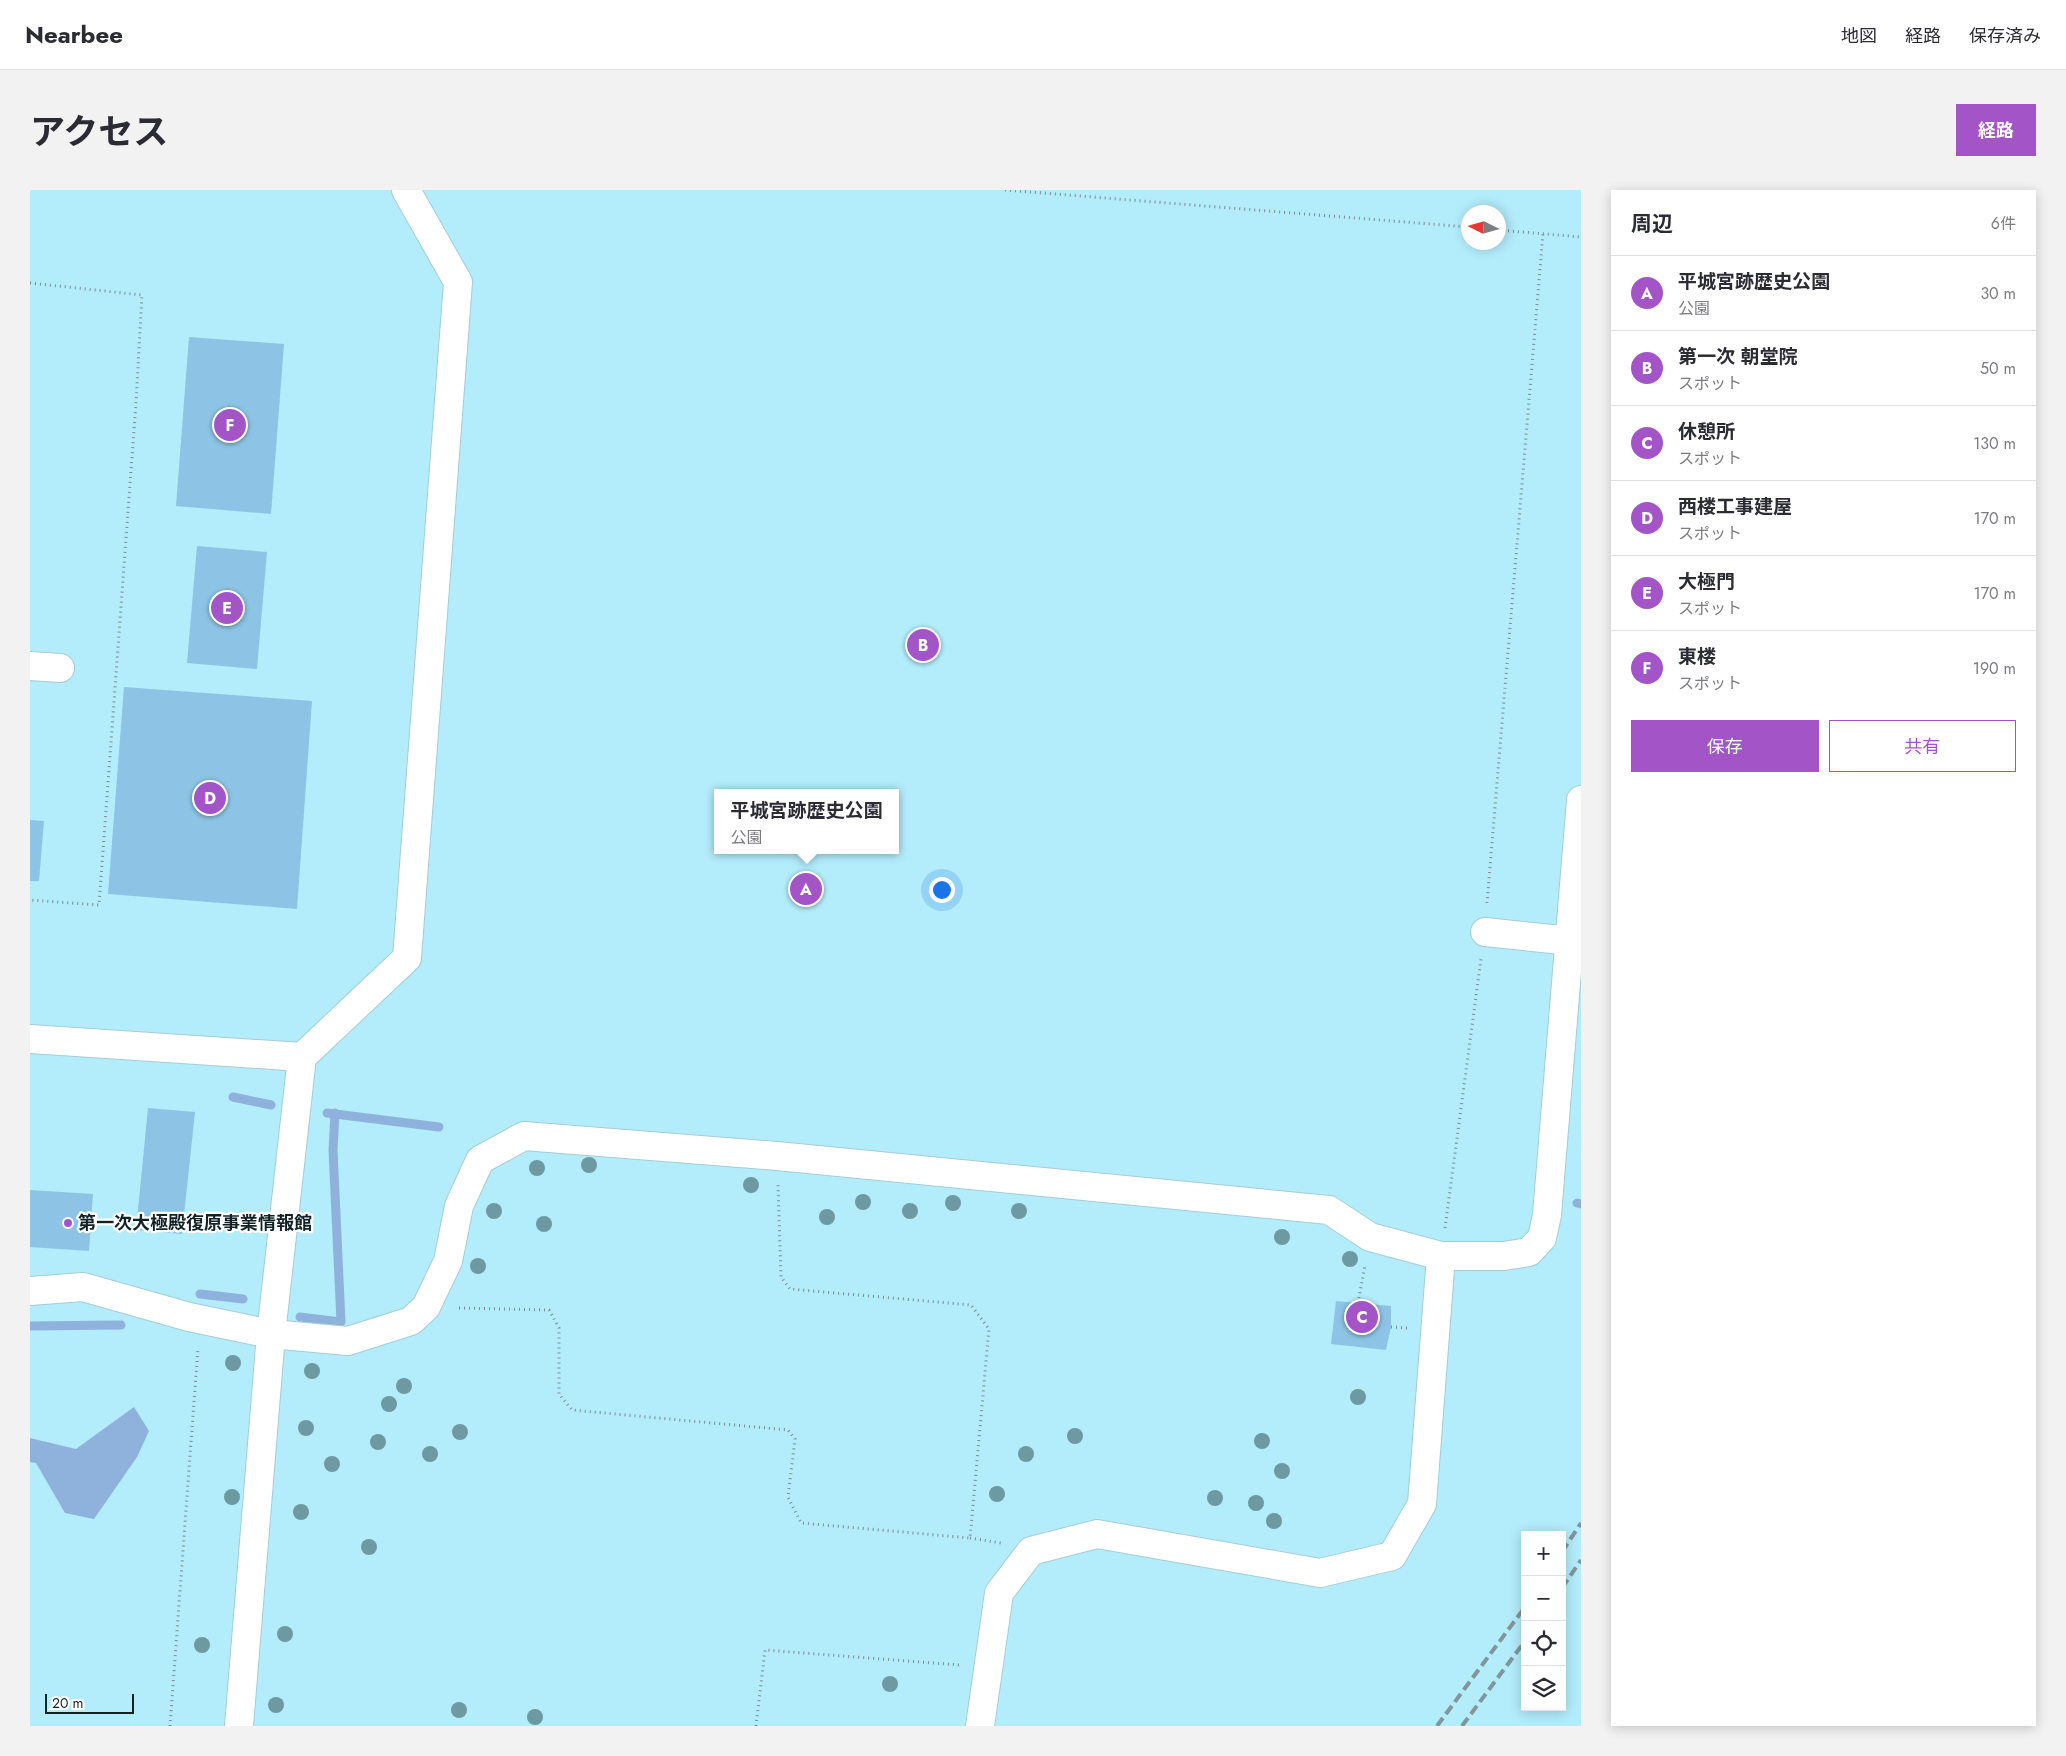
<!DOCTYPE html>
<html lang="ja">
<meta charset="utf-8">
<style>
:root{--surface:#fff;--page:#f2f2f3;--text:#2b2b33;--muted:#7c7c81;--line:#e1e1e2;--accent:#a355c7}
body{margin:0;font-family:Jost,"Noto Sans JP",sans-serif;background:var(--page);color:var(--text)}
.controls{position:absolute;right:15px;bottom:15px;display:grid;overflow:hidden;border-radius:0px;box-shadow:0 2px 12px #0003}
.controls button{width:45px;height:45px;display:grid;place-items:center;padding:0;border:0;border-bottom:1px solid var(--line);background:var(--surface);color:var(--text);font:25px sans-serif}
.compass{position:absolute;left:1431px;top:15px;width:45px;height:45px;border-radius:50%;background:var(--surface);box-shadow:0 2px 12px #0003;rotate:275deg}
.scale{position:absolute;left:15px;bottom:12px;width:89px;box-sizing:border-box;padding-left:5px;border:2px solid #112125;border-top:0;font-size:14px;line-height:18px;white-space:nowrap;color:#112125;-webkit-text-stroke:4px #fff;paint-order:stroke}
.you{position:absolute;left:911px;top:699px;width:18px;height:18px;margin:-12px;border:4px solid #fff;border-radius:50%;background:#1a73e8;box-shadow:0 0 0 8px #1a73e833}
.badge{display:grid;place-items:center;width:32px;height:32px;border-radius:50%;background:var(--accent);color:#fff;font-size:16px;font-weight:700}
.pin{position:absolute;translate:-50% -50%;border:2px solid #fff;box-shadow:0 1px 5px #0006}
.popup{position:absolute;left:684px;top:599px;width:185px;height:65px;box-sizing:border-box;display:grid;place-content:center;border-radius:0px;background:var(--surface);filter:drop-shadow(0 1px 4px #0005);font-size:16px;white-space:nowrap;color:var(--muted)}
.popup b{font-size:19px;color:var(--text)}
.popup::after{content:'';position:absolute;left:50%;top:100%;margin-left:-10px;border:10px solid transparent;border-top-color:var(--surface)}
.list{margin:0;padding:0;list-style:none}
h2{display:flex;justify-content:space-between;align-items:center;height:65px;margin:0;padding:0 20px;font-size:21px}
h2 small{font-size:16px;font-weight:400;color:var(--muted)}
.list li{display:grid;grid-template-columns:32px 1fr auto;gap:15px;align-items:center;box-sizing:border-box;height:75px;padding:0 20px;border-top:1px solid var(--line)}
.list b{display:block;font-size:19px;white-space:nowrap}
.list p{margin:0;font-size:16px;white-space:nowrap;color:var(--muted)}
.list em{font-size:16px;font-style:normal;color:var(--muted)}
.actions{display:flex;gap:10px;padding:15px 20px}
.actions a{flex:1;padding:11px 0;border:1px solid var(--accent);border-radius:0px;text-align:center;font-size:18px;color:var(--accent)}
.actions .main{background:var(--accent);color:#fff}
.icon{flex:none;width:28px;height:28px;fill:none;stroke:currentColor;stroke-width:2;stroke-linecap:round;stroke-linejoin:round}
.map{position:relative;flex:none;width:1551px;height:1536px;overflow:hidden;border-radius:0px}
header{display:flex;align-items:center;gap:30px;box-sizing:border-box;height:70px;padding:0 25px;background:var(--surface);border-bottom:1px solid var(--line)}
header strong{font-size:24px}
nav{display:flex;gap:28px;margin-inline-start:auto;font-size:18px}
.intro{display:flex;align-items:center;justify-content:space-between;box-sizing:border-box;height:120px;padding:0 30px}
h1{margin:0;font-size:35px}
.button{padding:12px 22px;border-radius:0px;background:var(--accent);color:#fff;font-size:18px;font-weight:700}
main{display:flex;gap:30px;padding:0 30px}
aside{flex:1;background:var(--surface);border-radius:0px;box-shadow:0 2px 12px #0003}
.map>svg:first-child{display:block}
.green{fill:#b3ecfb;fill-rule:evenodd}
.water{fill:#8fb2dd}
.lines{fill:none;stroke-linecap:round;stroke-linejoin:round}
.stream{stroke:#8fb2dd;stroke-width:9}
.building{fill:#8dc4e5}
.minor-casing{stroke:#a5cdd8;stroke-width:30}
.path{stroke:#798d92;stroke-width:3;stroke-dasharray:1 4;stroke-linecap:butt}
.minor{stroke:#fff;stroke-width:28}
.rail{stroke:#81959a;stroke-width:4;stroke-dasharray:10 5;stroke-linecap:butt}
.tree{fill:#6c99a2}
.poi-dot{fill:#a355c7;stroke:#fff;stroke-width:2}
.labels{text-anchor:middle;stroke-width:4.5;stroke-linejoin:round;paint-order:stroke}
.poi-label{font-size:18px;font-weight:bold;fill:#112125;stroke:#fff;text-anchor:start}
</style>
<header>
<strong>Nearbee</strong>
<nav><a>地図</a><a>経路</a><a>保存済み</a></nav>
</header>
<div class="intro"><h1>アクセス</h1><a class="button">経路</a></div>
<main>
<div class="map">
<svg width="1551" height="1536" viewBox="0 0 1551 1536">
<rect width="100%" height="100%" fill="#e0f8fe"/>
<path class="green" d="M 0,0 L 1551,0 L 1551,1536 L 0,1536 ZM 1438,22 L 1468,22 L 1468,52 L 1438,52 ZM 687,603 L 865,603 L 865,660 L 687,660 ZM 1495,1345 L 1532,1345 L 1532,1517 L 1495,1517 Z"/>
<path class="water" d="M 104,1217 L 119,1241 L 107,1267 L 64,1329 L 35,1323 L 6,1273 L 0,1272 L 0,1248 L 46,1259 Z"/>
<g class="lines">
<g class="stream">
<path d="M 203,907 L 241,915"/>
<path d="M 297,923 L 409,937"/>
<path d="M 1547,1013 L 1551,1014"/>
<path d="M 170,1104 L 213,1109"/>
<path d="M 270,1127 L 311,1132 L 303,960 L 305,923"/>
<path d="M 0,1136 L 91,1135"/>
</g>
</g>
<g class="building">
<path d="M 159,147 L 254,154 L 241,324 L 146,316 Z"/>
<path d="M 167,356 L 237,362 L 227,479 L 157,473 Z"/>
<path d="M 94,497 L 282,511 L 267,719 L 78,704 Z"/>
<path d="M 0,630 L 14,631 L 9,691 L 0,691 Z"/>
<path d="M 118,918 L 165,922 L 152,1044 L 106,1040 Z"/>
<path d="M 0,1000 L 63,1004 L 59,1061 L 0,1057 Z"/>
<path d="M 1306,1111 L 1361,1116 L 1361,1137 L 1356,1160 L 1301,1154 Z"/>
</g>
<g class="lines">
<g class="minor-casing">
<g id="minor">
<path d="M 0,476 L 30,478"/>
<path d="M 1455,742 L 1551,752"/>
<path d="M 0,849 L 272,867"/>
<path d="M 0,1101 L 53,1097 L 159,1127 L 241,1144 L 318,1151 L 381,1131 L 396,1117 L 418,1071 L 429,1016 L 450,970 L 494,946 L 747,966 L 1299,1020 L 1340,1047 L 1411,1066 L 1474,1066 L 1499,1062 L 1512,1048 L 1517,1025 L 1551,610"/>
<path d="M 209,1536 L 241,1144 L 272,867 L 377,768 L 428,92 L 376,0"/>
<path d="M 950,1536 L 969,1403 L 1001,1361 L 1067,1344 L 1290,1383 L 1362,1366 L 1392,1314 L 1411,1066"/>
</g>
</g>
<g class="path">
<path d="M 975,0 L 1438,37"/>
<path d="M 1468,40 L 1551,47"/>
<path d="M 0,93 L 112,105 L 106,213 L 69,715 L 0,710"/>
<path d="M 1457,713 L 1513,43"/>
<path d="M 1415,1038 L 1451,769"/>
<path d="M 1328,1113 L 1335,1075"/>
<path d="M 429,1118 L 519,1120 L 529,1138 L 529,1204 L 542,1220 L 758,1240 L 765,1249 L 758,1307 L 771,1333 L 940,1348 L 959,1139 L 941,1115 L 760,1099 L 751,1087 L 748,994"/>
<path d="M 1361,1137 L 1378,1138"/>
<path d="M 940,1348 L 971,1353"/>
<path d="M 140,1536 L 168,1158"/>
<path d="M 726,1536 L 735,1460 L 929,1475"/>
</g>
<use href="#minor" class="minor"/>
<g class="rail">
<path d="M 1532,1362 L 1551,1333"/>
<path d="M 1532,1398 L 1551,1370"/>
<path d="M 1407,1536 L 1495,1417"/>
<path d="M 1432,1536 L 1495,1451"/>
</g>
</g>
<g class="tree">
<circle cx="559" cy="975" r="8"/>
<circle cx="507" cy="978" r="8"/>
<circle cx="721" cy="995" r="8"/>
<circle cx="833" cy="1012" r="8"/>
<circle cx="923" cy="1013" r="8"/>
<circle cx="464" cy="1021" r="8"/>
<circle cx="880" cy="1021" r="8"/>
<circle cx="989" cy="1021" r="8"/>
<circle cx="797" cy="1027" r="8"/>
<circle cx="514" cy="1034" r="8"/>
<circle cx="1252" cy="1047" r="8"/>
<circle cx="1320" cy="1069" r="8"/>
<circle cx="448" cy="1076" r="8"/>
<circle cx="203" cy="1173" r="8"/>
<circle cx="282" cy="1181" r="8"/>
<circle cx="374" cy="1196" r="8"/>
<circle cx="1328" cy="1207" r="8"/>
<circle cx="359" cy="1214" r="8"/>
<circle cx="276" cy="1238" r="8"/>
<circle cx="430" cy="1242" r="8"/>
<circle cx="1045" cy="1246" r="8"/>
<circle cx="1232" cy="1251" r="8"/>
<circle cx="348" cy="1252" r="8"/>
<circle cx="400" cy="1264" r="8"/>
<circle cx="996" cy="1264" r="8"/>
<circle cx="302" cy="1274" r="8"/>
<circle cx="1252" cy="1281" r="8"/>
<circle cx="967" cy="1304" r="8"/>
<circle cx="202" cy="1307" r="8"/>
<circle cx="1185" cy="1308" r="8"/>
<circle cx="1226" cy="1313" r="8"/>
<circle cx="271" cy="1322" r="8"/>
<circle cx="1244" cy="1331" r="8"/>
<circle cx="339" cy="1357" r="8"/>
<circle cx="255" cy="1444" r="8"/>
<circle cx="172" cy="1455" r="8"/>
<circle cx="860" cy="1494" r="8"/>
<circle cx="246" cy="1515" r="8"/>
<circle cx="429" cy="1520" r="8"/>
<circle cx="505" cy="1527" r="8"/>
</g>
<circle class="poi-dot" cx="38" cy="1033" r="5"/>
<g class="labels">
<g class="poi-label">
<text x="48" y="1039">第一次大極殿復原事業情報館</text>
</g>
</g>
</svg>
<div class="controls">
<button>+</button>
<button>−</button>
<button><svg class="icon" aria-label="locate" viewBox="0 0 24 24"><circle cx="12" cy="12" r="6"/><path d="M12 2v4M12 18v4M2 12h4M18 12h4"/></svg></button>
<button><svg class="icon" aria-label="layers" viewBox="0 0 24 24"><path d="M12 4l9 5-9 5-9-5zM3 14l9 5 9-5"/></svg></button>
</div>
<svg class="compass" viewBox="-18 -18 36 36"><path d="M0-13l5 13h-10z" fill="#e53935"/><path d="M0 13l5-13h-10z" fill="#7c7c81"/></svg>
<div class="scale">20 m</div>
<div class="you"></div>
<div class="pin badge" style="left:776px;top:699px">A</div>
<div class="popup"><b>平城宮跡歴史公園</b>公園</div>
<div class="pin badge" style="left:893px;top:455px">B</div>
<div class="pin badge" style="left:1332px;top:1127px">C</div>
<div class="pin badge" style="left:180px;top:608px">D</div>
<div class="pin badge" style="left:197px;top:418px">E</div>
<div class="pin badge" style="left:200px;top:235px">F</div>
</div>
<aside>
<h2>周辺<small>6件</small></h2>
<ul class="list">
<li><span class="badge">A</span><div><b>平城宮跡歴史公園</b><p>公園</p></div><em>30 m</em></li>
<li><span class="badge">B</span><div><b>第一次 朝堂院</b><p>スポット</p></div><em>50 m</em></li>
<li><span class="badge">C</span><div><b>休憩所</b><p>スポット</p></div><em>130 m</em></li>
<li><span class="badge">D</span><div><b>西楼工事建屋</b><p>スポット</p></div><em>170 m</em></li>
<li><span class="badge">E</span><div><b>大極門</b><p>スポット</p></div><em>170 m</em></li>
<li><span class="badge">F</span><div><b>東楼</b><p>スポット</p></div><em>190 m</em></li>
</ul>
<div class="actions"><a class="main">保存</a><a>共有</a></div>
</aside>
</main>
